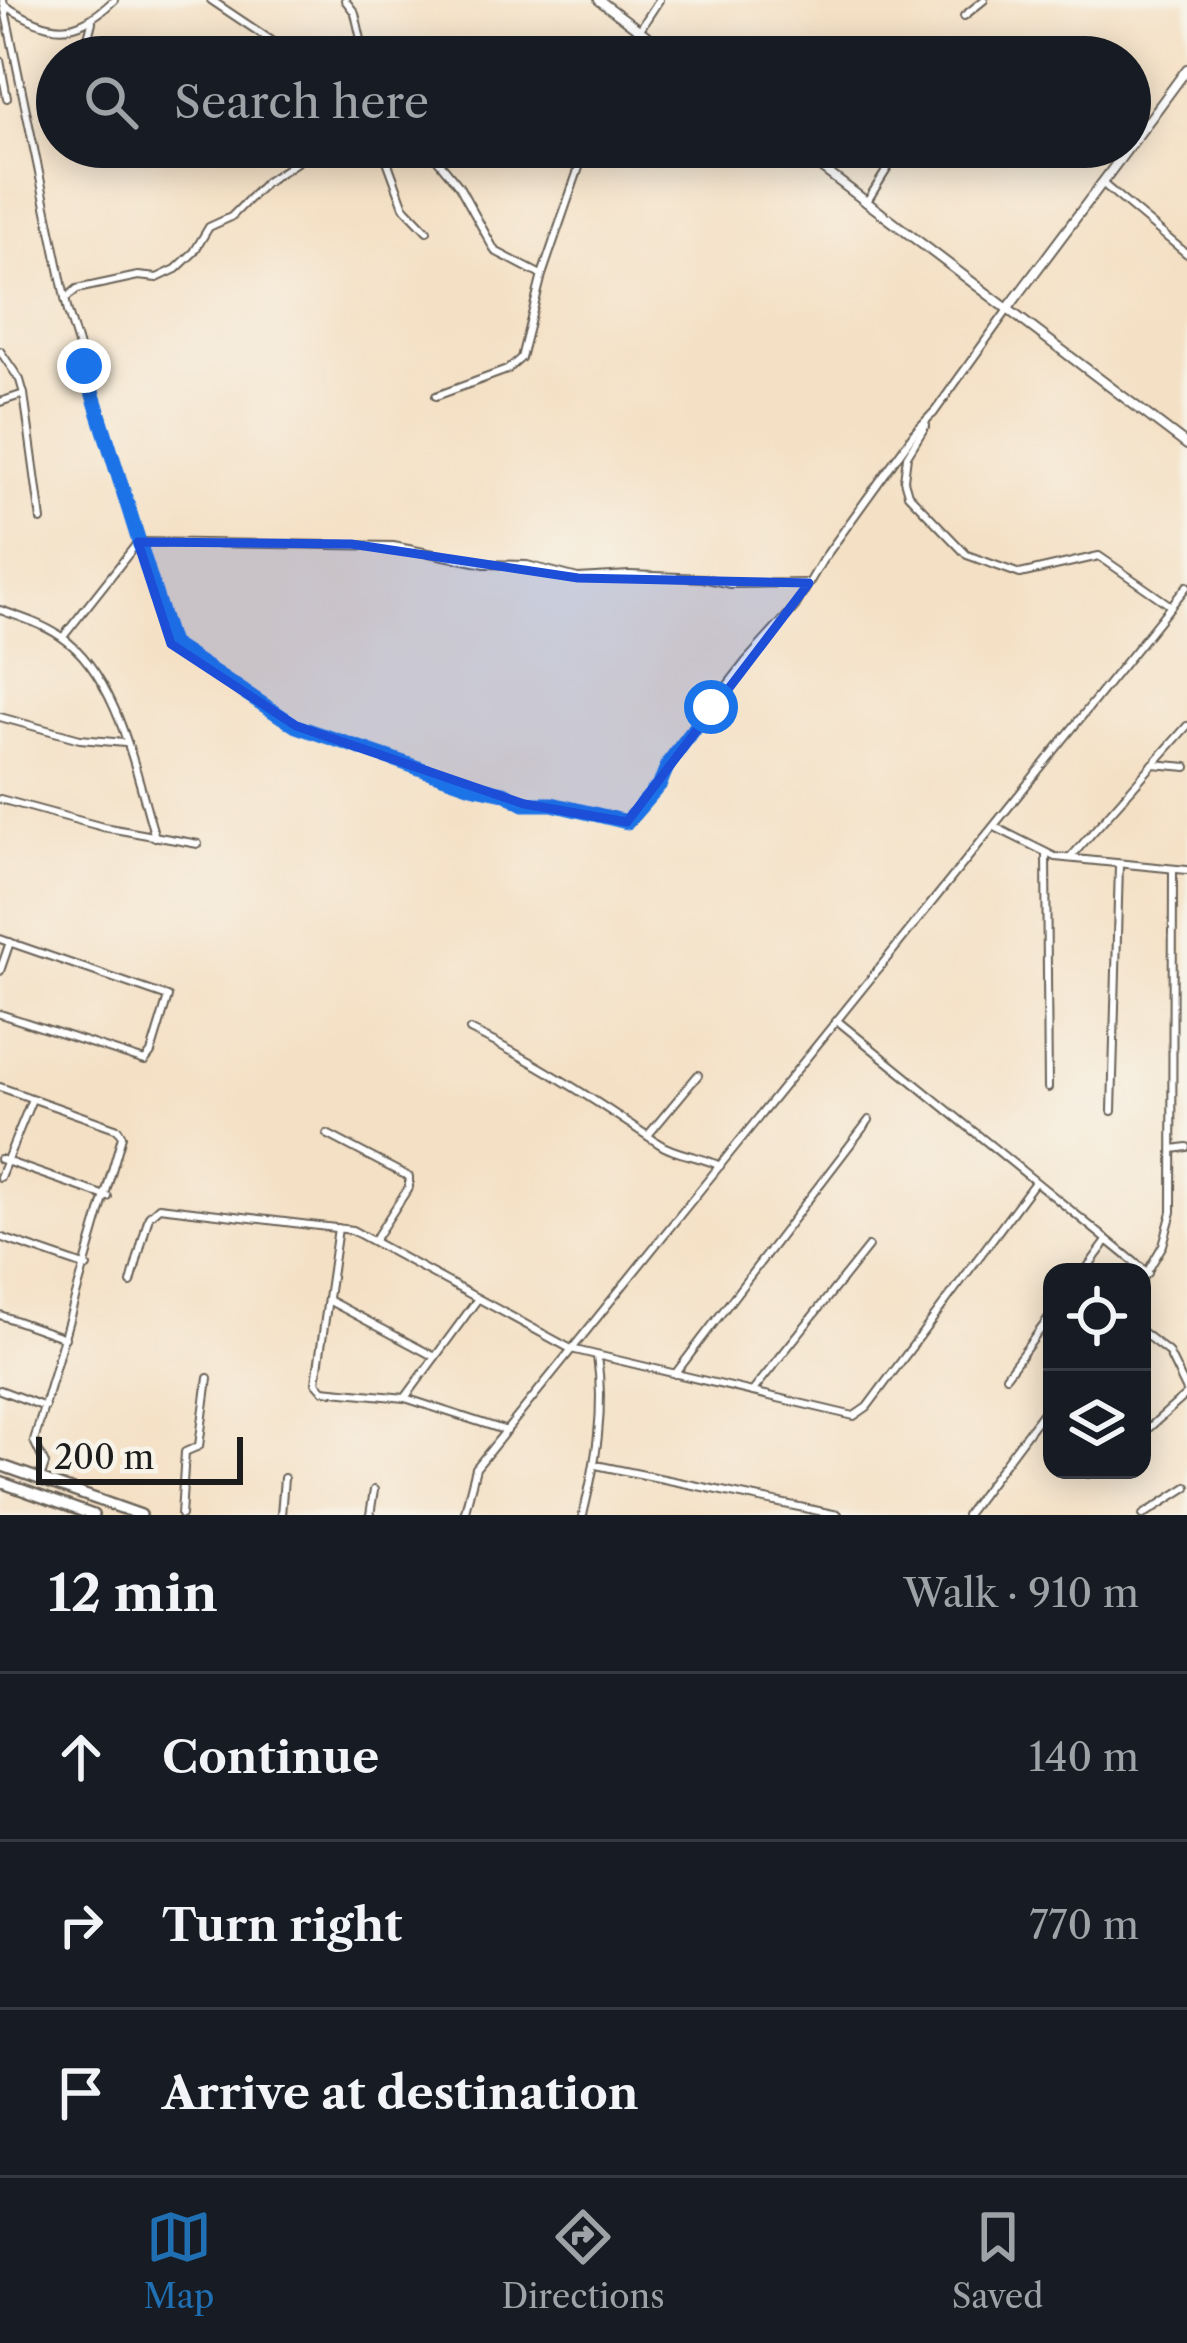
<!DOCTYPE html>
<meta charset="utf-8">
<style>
:root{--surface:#171b24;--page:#242831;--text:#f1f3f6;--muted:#9ea1a6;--line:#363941;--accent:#1f6fb2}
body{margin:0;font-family:"Libre Caslon Text",serif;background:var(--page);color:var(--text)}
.controls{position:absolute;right:36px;bottom:36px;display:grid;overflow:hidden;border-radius:24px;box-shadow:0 6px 30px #0003}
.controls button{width:108px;height:108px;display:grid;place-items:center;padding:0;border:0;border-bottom:3px solid var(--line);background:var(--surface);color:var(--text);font:60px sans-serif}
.scale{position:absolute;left:36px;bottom:30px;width:207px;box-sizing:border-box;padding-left:12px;border:6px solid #1c1c1c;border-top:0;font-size:33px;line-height:42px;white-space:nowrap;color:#1c1c1c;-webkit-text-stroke:9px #f7f3e8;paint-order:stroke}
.stop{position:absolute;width:36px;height:36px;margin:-27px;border:9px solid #1a73e8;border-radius:50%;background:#fff}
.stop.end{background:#1a73e8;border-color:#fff;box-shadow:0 3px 12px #0008}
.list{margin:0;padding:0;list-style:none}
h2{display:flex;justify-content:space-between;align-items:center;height:156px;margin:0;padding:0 48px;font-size:51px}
h2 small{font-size:39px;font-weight:400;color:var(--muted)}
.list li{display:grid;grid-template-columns:78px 1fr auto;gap:36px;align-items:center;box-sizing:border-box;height:168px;padding:0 48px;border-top:3px solid var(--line)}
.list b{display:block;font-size:45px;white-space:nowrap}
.list em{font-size:39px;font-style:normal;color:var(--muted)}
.icon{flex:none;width:66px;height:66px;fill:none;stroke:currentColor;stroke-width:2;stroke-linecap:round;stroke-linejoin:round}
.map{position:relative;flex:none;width:1187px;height:1515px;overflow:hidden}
.search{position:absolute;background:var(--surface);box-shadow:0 6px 30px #0003;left:36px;right:36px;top:36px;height:132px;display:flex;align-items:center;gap:30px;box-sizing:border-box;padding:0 42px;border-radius:66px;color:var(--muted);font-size:45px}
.sheet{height:660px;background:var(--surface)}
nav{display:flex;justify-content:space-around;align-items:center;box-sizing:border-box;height:168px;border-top:3px solid var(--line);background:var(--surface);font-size:33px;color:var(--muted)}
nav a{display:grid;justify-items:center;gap:6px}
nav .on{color:var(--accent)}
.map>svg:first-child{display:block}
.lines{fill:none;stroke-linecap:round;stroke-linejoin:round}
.street-casing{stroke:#686157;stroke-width:10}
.secondary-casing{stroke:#686157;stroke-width:12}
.primary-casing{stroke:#686157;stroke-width:14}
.street{stroke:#fff;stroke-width:6}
.secondary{stroke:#fff;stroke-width:8}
.primary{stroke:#fff;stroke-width:9}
.route{stroke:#1a73e8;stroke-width:15}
.marked{fill:#1d4ed8;fill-opacity:0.2;stroke:#1d4ed8;stroke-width:9;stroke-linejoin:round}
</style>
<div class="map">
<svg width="1187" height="1515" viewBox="0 0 1187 1515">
<rect width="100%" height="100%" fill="#f7f3e8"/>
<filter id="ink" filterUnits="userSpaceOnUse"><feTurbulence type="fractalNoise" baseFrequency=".00833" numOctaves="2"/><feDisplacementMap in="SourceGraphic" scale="24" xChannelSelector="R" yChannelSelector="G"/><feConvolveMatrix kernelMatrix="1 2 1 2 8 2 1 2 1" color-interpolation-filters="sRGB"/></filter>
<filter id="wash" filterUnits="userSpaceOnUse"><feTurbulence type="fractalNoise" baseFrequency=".004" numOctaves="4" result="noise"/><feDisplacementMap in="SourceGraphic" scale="48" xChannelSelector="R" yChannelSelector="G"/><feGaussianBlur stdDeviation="2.7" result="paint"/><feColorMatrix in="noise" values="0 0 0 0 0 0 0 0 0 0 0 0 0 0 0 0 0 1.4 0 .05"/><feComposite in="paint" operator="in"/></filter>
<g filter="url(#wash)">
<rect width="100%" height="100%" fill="#f4e0c5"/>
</g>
<g filter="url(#ink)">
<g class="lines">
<g class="street-casing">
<g id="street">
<path d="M 3,0 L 68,312 L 171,644 L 296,726 L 471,786 L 504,793 L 524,804 L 552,804 L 630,821 L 660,784 L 672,757 L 746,661 L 795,607 L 822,561 L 915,432 L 934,412"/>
<path d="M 211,0 L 296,57"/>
<path d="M 345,0 L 355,13 L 365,57"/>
<path d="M 5,6 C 52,33 73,39 114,0"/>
<path d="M 964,16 L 984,0"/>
<path d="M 83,57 L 92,22"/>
<path d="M 622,57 L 659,0"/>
<path d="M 0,60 L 7,98"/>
<path d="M 382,147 L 404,207 L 427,231"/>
<path d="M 427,147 L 459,186 L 495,251 L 541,275"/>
<path d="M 1102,183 L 1187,254"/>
<path d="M 866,203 L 901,147"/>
<path d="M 65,299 L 77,289 L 138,276 L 157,278 L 176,269 L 194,252 L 209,227 L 231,217 L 266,182 L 320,147"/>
<path d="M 0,351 L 20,380 L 24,394 L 41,520"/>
<path d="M 436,396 L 507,370 L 521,358 L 542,275 L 586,147"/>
<path d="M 0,402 L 24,394"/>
<path d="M 933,414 L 1009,308"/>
<path d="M 926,425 L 907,456 L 904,480 L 908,494 L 967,555 L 1020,574 L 1099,556 L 1171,606"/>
<path d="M 0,610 C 20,617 42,624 60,636 C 118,674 136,775 155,837"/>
<path d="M 63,637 L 138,542 L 393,546 L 485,564 L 527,565 L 578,578 L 630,575 L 703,578 L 730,584 L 809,583"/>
<path d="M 0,717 L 80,739 L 125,743"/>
<path d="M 1153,764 L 1187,767"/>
<path d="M 0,799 L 103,827 L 198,844"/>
<path d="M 995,827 L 1055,857 L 1187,870"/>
<path d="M 1046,855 L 1048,1088"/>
<path d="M 1070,858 L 1187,726"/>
<path d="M 0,939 L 168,997 L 151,1053 L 145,1061 L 0,1014"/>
<path d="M 0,971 L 10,942"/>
<path d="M 839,1022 L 1148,1273"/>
<path d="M 470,1030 C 539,1063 596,1101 658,1143 C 675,1155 701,1156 720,1166"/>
<path d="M 0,1087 L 118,1129 L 122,1136 L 34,1441 L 45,1464 L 40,1479"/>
<path d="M 1112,1111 L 1119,866"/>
<path d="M 327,1134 L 409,1177 L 409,1187 L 375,1239"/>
<path d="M 649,1134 L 698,1075"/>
<path d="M 1173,1149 L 1187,1147"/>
<path d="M 0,1159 L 108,1197"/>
<path d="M 0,1177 L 32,1099"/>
<path d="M 338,1228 L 316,1382 L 323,1390 L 405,1398 L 507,1431"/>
<path d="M 0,1237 L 87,1267"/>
<path d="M 1084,1272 L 1107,1241"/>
<path d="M 1142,1281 L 1163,1245 L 1172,1212 L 1173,869"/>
<path d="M 131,1283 L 149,1216 L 159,1207 L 352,1230 L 571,1349 L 854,1416 L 867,1407 L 1035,1182"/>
<path d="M 328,1300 L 435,1357"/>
<path d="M 0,1315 L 65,1338"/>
<path d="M 1142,1332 L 1168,1352 L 1187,1391"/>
<path d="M 675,1374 L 869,1120"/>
<path d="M 1006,1376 L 1052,1314"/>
<path d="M 0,1390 L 45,1407"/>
<path d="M 752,1392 L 868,1247"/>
<path d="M 405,1398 L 477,1300"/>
<path d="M 1142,1434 L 1187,1394"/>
<path d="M 596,1465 L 838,1515"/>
<path d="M 1088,1474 L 1093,1470"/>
<path d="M 181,1515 L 185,1452 L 199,1446 L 208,1378"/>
<path d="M 281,1515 L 284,1478"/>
<path d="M 370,1515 L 374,1490"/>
<path d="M 464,1515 L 476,1468 L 1187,586"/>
<path d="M 583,1515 C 596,1462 605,1411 597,1356"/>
<path d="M 966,1515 L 1052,1400"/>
<path d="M 1143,1515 L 1187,1487"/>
</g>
</g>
<g class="secondary-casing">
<g id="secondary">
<path d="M 599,0 L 675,57"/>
<path d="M 1130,146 L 1187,69"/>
<path d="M 794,147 L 1187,445"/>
<path d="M 1009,307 L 1129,147"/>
</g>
</g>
<g class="primary-casing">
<g id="primary">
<path d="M 0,1465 L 141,1515"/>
<path d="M 0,1482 L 93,1515"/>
</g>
</g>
<use href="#street" class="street"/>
<use href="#secondary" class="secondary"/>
<use href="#primary" class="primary"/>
</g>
</g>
<g class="lines" filter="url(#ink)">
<path class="route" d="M 84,366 L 171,644 L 296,726 L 471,786 L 504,793 L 524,804 L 552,804 L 627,822 L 660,784 L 669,762 L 711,707"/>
</g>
<path class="marked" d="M 138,542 L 351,544 L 578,578 L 809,583 L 627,822 L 524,804 L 296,726 L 171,644 Z"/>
</svg>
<div class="controls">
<button><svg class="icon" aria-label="locate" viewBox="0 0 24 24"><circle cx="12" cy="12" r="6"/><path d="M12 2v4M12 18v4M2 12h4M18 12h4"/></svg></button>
<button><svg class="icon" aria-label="layers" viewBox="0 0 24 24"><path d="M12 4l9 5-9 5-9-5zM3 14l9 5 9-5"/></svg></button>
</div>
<div class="scale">200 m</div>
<div class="stop" style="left:711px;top:707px"></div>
<div class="stop end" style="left:84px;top:366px"></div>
<div class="search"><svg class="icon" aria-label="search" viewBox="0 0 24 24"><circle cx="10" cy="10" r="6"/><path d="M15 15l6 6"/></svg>Search here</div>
</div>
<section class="sheet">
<h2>12 min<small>Walk · 910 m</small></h2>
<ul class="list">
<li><svg class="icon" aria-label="ahead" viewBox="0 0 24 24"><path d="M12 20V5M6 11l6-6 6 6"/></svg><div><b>Continue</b></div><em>140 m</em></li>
<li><svg class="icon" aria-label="right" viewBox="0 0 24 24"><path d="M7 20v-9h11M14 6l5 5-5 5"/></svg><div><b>Turn right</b></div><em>770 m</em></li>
<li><svg class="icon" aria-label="arrive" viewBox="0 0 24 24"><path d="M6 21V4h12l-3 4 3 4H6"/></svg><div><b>Arrive at destination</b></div></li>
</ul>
</section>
<nav>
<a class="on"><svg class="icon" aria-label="map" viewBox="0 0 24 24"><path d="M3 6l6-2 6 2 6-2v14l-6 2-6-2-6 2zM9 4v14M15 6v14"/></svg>Map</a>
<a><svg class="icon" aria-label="directions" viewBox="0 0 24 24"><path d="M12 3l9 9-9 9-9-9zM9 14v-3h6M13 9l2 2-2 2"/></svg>Directions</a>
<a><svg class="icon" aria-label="saved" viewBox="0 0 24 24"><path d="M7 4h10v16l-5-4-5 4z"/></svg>Saved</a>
</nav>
